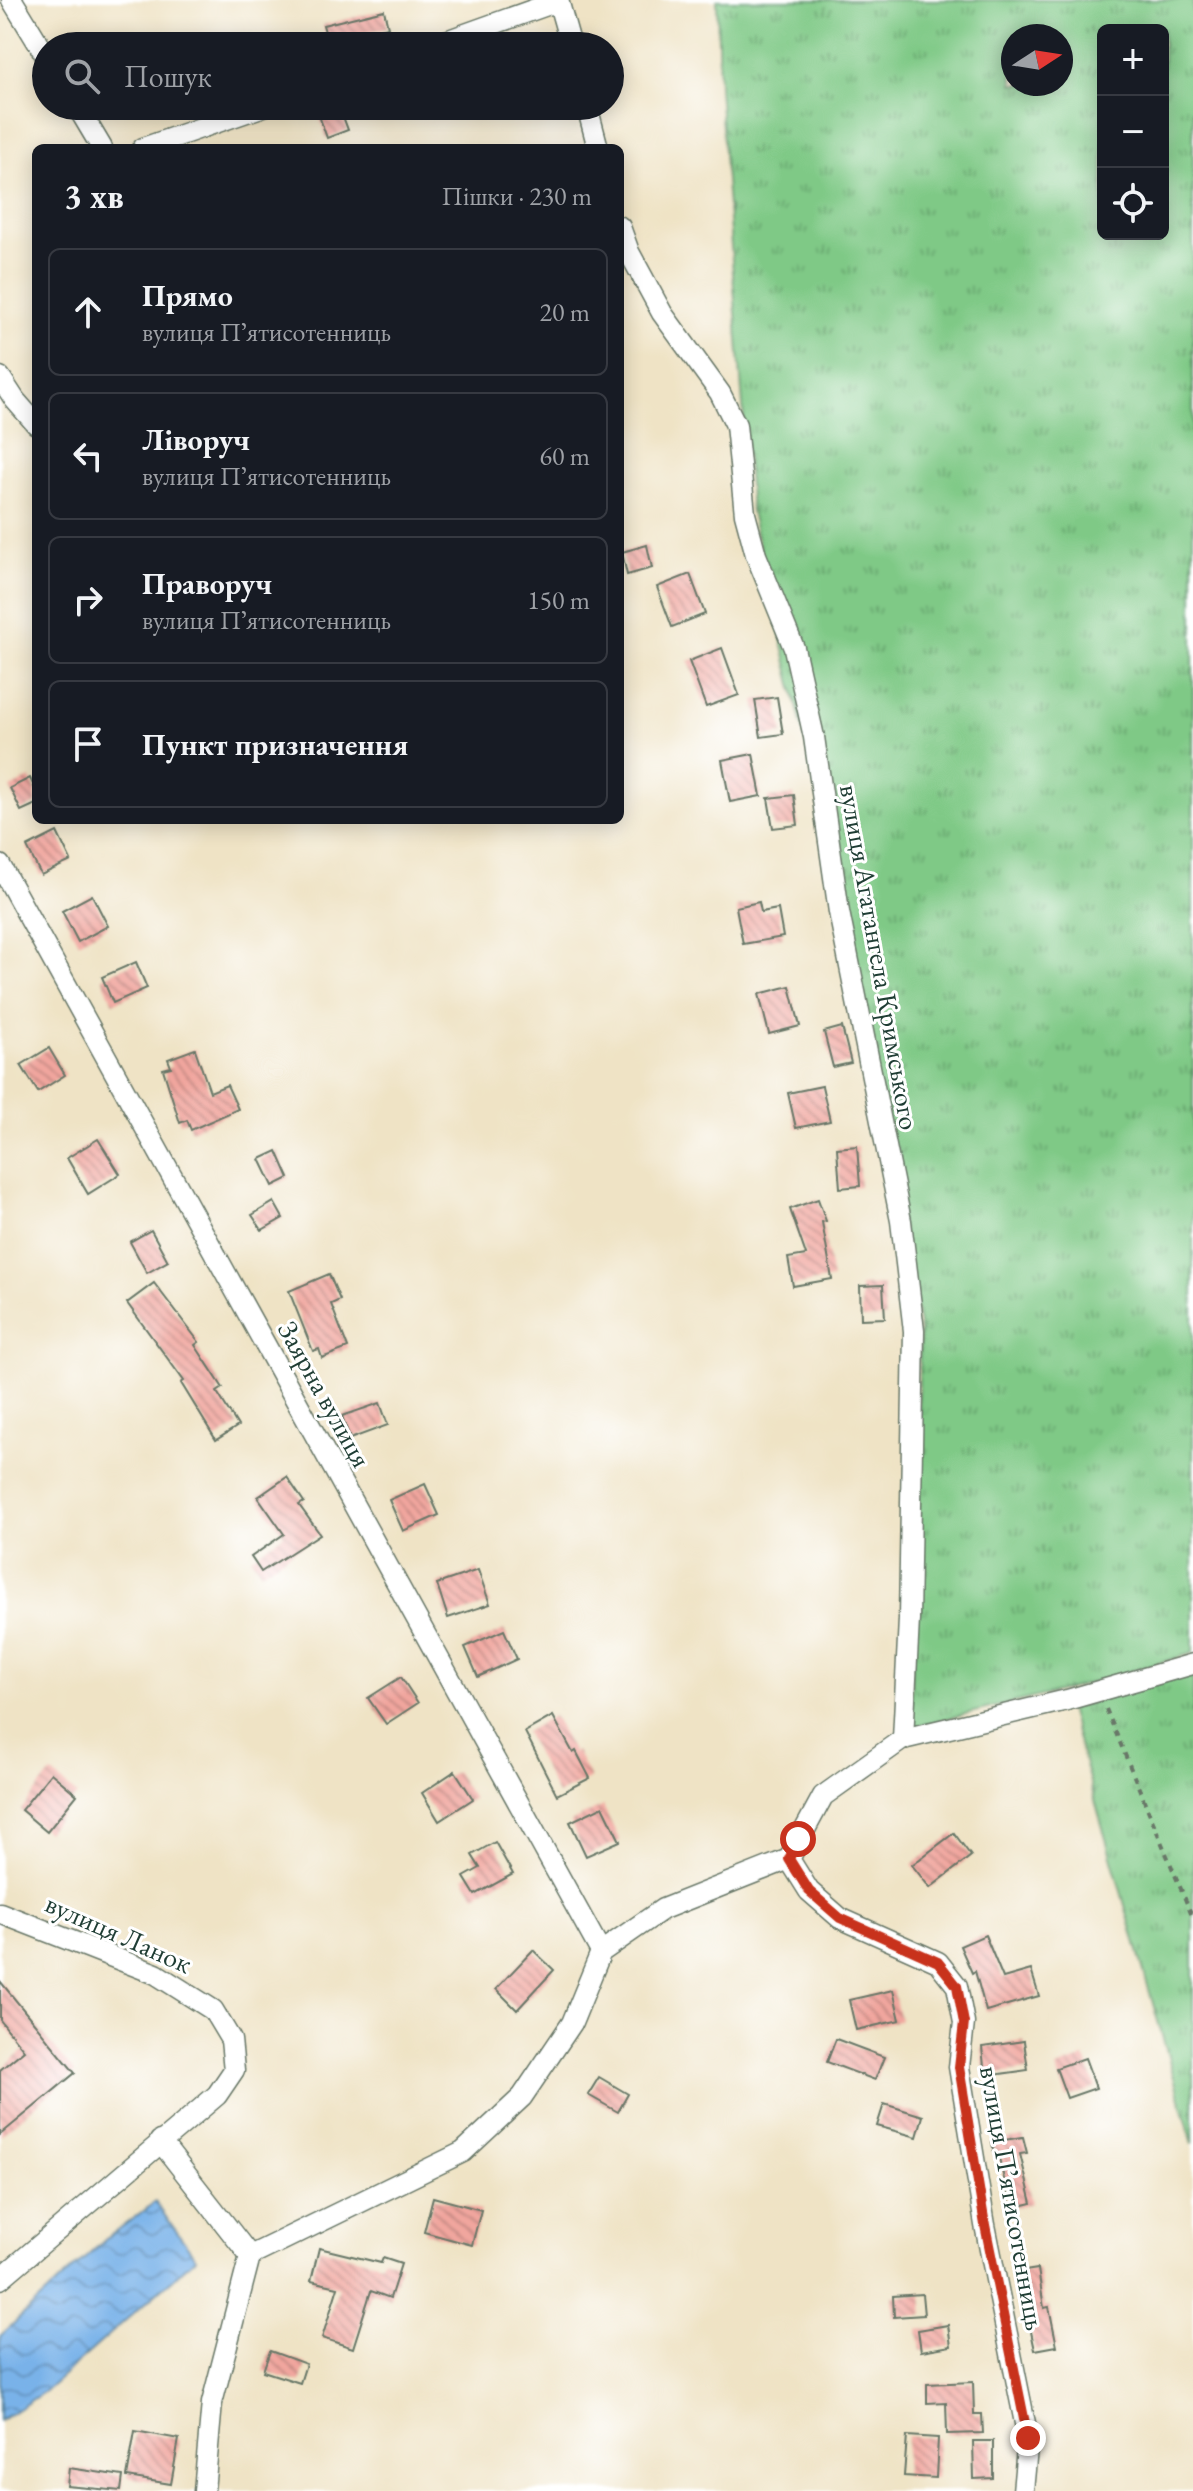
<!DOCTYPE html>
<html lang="uk">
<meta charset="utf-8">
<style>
:root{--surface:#171b24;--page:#242831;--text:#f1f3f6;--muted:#9ea1a6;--line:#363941}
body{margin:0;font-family:"EB Garamond",serif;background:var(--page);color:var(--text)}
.controls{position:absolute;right:24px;top:24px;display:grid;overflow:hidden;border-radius:12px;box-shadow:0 4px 20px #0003}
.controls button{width:72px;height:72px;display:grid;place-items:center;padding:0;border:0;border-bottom:2px solid var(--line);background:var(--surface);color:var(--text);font:40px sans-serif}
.compass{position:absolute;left:1001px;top:24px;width:72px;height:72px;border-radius:50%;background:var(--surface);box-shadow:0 4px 20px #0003;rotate:78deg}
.stop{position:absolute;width:24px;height:24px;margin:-18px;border:6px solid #c8321e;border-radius:50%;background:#fff}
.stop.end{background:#c8321e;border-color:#fff;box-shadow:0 2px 8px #0008}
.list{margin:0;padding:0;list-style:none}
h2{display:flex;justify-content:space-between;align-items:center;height:104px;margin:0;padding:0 32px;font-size:34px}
h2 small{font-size:26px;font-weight:400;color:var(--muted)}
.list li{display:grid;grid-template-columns:52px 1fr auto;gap:24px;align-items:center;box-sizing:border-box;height:128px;margin:0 16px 16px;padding:0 16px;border:2px solid var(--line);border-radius:12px}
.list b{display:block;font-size:30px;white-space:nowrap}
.list p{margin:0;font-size:26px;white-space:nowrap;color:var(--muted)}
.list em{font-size:26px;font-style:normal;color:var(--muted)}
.icon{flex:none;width:44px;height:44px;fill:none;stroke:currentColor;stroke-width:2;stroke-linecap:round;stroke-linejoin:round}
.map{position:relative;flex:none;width:1193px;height:2491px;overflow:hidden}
.search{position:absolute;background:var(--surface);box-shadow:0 4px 20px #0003;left:32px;top:32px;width:592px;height:88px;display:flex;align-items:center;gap:20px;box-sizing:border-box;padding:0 28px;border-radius:44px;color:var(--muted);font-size:30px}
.panel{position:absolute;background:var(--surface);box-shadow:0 4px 20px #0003;left:32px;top:144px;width:592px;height:680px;border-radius:12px}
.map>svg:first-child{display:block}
.grass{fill:url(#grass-tufts);stroke:#4f835d;stroke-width:2;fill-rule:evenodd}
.water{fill:url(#water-waves);stroke:#4c788e;stroke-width:2}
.building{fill:url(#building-back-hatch)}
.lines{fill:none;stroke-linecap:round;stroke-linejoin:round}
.minor-casing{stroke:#687767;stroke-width:23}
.path{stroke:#687767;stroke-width:4;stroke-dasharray:6 6;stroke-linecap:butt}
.minor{stroke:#fff;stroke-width:20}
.route{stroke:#c8321e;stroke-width:10}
.labels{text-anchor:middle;stroke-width:6;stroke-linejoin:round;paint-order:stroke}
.street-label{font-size:28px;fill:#1f3d34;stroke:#fff}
</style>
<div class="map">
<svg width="1193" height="2491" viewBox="0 0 1193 2491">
<defs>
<pattern id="grass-tufts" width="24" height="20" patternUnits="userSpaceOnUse" patternTransform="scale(2)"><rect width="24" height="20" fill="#7fc986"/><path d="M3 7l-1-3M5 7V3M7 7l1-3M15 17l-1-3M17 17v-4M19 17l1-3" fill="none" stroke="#67a46e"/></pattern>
<pattern id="water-waves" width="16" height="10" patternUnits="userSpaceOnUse" patternTransform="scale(2)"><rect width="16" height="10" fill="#79b2e9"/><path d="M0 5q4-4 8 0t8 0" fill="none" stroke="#6392be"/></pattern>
<pattern id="building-back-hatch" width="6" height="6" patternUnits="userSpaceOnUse" patternTransform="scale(2)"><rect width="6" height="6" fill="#f1a69e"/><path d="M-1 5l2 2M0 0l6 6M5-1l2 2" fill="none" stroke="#c38882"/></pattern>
</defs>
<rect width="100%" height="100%" fill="#fff"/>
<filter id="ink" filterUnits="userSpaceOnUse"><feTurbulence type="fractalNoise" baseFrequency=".0125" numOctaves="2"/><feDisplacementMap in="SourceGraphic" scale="16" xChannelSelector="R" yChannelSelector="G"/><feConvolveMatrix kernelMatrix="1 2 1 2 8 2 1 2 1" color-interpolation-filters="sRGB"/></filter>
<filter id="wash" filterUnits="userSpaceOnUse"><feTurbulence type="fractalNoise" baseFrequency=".006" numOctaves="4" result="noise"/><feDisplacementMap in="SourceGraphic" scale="32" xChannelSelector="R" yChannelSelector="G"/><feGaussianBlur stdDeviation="1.8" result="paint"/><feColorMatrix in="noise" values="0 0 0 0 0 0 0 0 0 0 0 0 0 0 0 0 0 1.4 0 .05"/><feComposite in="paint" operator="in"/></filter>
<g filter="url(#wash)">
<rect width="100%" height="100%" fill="#efe3c5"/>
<g class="grass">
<path d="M 717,0 L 1193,0 L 1193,1653 L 1062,1691 L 911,1727 L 920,1331 L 846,911 L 751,512 L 719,88 ZM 1103,30 L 1163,30 L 1163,234 L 1103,234 ZM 1013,36 L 1061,36 L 1061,84 L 1013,84 Z"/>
<path d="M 1193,1673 L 1193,2144 L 1069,1709 Z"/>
</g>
<path class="water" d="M 155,2202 L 196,2258 L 48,2389 L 0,2421 L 0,2336 L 107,2238 Z"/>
<g id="blocks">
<g class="building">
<path d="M 384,10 L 388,27 L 328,42 L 323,25 Z"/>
<path d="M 329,106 L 339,106 L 348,130 L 327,138 L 317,110 Z"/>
<path d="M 647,545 L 652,568 L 627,575 L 622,552 Z"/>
<path d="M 690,574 L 705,614 L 672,627 L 657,587 Z"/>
<path d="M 722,648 L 739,695 L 706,707 L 689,661 Z"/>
<path d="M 777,697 L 783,734 L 761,737 L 755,700 Z"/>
<path d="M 753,754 L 761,796 L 730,802 L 722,760 Z"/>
<path d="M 30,778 L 36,791 L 36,804 L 21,811 L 10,788 Z"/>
<path d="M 794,795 L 798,825 L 773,828 L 768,798 Z"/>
<path d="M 57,832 L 71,861 L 41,875 L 27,847 Z"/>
<path d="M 92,895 L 108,926 L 78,942 L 62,911 Z"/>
<path d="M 759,902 L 761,912 L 778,909 L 783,937 L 743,944 L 736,907 Z"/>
<path d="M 136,962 L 147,988 L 113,1003 L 102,977 Z"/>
<path d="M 790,986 L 800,1026 L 769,1034 L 759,994 Z"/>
<path d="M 842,1027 L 851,1063 L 833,1067 L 824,1032 Z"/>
<path d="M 49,1048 L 65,1075 L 38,1092 L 21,1065 Z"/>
<path d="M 195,1049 L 210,1092 L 227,1085 L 238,1109 L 191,1130 L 187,1120 L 180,1123 L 163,1069 L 171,1067 L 168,1059 Z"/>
<path d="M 822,1086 L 830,1121 L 796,1128 L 788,1093 Z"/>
<path d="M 98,1139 L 120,1174 L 88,1194 L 67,1158 Z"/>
<path d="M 857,1146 L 860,1186 L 840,1188 L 837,1148 Z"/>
<path d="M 277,1151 L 289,1178 L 273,1186 L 260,1159 Z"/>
<path d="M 818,1199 L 826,1221 L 822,1222 L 832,1279 L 793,1286 L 788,1258 L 806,1255 L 790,1209 Z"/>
<path d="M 274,1202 L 283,1218 L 262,1230 L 252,1215 Z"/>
<path d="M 151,1230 L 168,1261 L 147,1273 L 130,1242 Z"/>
<path d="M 329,1274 L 340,1300 L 331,1304 L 348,1348 L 322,1358 L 319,1349 L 313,1351 L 289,1291 Z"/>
<path d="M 154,1283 L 199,1342 L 195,1345 L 223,1388 L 217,1392 L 238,1426 L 216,1440 L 181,1383 L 184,1381 L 127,1303 Z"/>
<path d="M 883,1285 L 885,1318 L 861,1319 L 860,1286 Z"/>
<path d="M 380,1403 L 388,1425 L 350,1439 L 342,1416 Z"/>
<path d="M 287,1477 L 304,1502 L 299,1505 L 320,1534 L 261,1572 L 251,1557 L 284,1534 L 258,1497 Z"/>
<path d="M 425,1484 L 439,1515 L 403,1531 L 389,1500 Z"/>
<path d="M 478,1570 L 490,1604 L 448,1618 L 437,1584 Z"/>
<path d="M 504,1630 L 517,1659 L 478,1677 L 465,1647 Z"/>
<path d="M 401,1677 L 418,1703 L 386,1724 L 368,1698 Z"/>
<path d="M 553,1716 L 573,1753 L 576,1751 L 590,1778 L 557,1795 L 525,1732 Z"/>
<path d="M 455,1771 L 473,1799 L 439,1821 L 422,1793 Z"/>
<path d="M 51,1773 L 77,1795 L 47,1832 L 21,1810 Z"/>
<path d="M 603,1806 L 620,1841 L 586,1856 L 570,1822 Z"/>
<path d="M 954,1833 L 971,1856 L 930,1888 L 912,1865 Z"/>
<path d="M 495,1842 L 513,1874 L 475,1895 L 464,1877 L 480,1868 L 472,1855 Z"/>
<path d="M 985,1935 L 1003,1978 L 1031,1970 L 1039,1996 L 986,2011 L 975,1971 L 972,1973 L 960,1946 Z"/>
<path d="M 533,1950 L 554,1970 L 517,2010 L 496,1989 Z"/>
<path d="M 0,1981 L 75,2073 L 0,2135 L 0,2070 L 24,2050 L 0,2020 Z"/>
<path d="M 893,1990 L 900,2020 L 856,2030 L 849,2000 Z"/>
<path d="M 836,2039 L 884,2057 L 875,2080 L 827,2062 Z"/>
<path d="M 1024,2041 L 1028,2070 L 985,2076 L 982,2047 Z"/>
<path d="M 1085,2058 L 1096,2088 L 1067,2098 L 1056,2068 Z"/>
<path d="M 599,2077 L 628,2094 L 618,2112 L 588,2095 Z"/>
<path d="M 884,2104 L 923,2116 L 917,2137 L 877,2126 Z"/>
<path d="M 1023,2137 L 1027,2153 L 1020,2154 L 1032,2203 L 1011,2208 L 999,2158 L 995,2159 L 992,2142 Z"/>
<path d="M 433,2197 L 481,2210 L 472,2245 L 424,2232 Z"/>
<path d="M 319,2248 L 381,2263 L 383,2258 L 401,2264 L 390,2298 L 371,2291 L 353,2348 L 322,2338 L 338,2287 L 311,2281 Z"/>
<path d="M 1038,2269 L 1044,2308 L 1049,2307 L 1057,2346 L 1035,2350 L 1018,2272 Z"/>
<path d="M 922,2294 L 924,2315 L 894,2317 L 893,2296 Z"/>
<path d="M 948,2325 L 951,2346 L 921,2351 L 918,2330 Z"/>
<path d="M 270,2351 L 306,2364 L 300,2383 L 263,2371 Z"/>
<path d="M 973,2382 L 974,2414 L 982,2414 L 983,2433 L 947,2434 L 946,2402 L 927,2403 L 927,2384 Z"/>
<path d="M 135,2431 L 179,2439 L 171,2484 L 127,2477 Z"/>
<path d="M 907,2436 L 938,2438 L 936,2478 L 904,2476 Z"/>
<path d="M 973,2441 L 993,2441 L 993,2478 L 974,2479 Z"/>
<path d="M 69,2468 L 123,2476 L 121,2491 L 67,2486 Z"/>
</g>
</g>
</g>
<g filter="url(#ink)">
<use href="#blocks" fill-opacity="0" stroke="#687767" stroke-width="2"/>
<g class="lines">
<g class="minor-casing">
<g id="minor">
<path d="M 12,0 L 46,56"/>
<path d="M 558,0 L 571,46"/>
<path d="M 432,46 L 558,1"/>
<path d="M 77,106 L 102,148"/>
<path d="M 587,106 L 598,148"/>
<path d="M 143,148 L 264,106"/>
<path d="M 620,227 L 629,252 L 662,313 L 720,393 L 736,425 L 745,514 L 756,555 L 794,648 L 814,737 L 839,912 L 901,1221 L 914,1331 L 909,1619 L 903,1739"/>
<path d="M 0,377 L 15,400 L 36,424"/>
<path d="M 0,865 L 601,1952"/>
<path d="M 789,1859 L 809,1891 L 840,1918 L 938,1962 L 957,1986 L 964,2023 L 959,2067 L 985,2225 L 1028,2438 L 1023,2491"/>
<path d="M 0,1913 L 156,1974 L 213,2010 L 231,2040 L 234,2070 L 217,2095 L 0,2279"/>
<path d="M 160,2141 L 250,2256"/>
<path d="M 204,2491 L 212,2403 L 250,2256 L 463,2152 L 522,2097 L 572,2023 L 601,1952 L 663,1909 L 789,1859 L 823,1796 L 903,1739 L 1067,1700 L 1193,1664"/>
</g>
</g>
<path class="path" d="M 1106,1709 L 1193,1918"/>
<use href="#minor" class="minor"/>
</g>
</g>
<g class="lines" filter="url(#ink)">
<path class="route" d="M 798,1839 L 789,1859 L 809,1891 L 840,1918 L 938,1962 L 957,1986 L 964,2023 L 959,2067 L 985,2225 L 1028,2438"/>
</g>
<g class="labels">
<g class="street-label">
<text transform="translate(880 957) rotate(80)" y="10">вулиця Агатангела Кримського</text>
<text transform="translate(325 1394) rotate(61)" y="10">Заярна вулиця</text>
<text transform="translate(119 1933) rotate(24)" y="10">вулиця Ланок</text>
<text transform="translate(1013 2198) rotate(80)" y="10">вулиця Пʼятисотенниць</text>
</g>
</g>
</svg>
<div class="controls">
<button>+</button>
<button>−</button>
<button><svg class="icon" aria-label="locate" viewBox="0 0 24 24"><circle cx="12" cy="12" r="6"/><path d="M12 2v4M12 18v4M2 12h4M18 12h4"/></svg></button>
</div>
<svg class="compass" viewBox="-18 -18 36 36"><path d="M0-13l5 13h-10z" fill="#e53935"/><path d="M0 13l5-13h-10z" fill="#9ea1a6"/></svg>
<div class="stop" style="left:798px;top:1839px"></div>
<div class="stop end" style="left:1028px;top:2438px"></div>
<div class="search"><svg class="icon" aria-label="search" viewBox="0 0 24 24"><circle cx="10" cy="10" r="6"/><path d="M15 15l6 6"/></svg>Пошук</div>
<section class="panel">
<h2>3 хв<small>Пішки · 230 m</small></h2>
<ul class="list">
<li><svg class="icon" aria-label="ahead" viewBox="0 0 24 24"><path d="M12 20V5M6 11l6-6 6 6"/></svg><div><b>Прямо</b><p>вулиця Пʼятисотенниць</p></div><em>20 m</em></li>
<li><svg class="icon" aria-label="left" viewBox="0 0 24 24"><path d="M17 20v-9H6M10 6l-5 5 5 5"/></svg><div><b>Ліворуч</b><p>вулиця Пʼятисотенниць</p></div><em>60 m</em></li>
<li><svg class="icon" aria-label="right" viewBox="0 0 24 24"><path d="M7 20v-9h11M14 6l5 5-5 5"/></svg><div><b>Праворуч</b><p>вулиця Пʼятисотенниць</p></div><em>150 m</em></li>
<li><svg class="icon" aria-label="arrive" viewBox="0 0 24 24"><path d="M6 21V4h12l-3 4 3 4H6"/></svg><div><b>Пункт призначення</b></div></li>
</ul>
</section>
</div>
